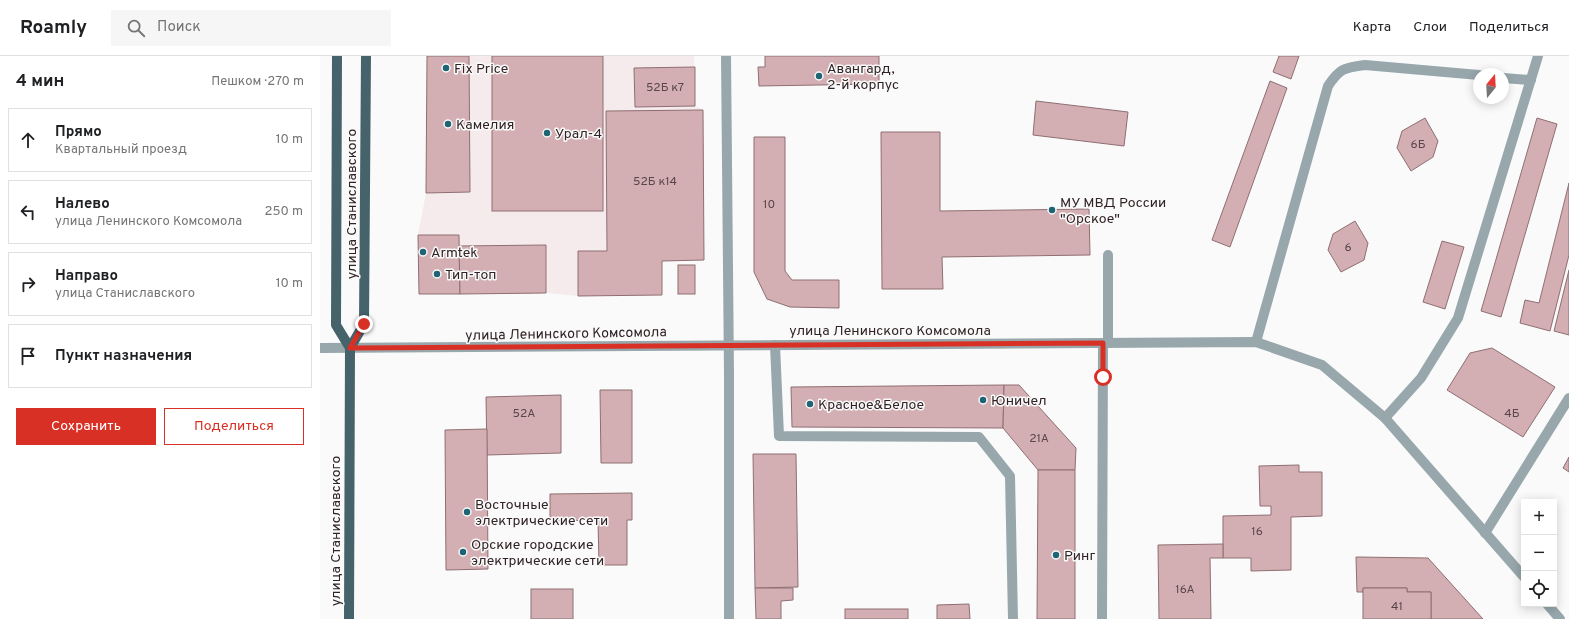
<!DOCTYPE html>
<html lang="ru">
<meta charset="utf-8">
<style>
:root{--surface:#fff;--page:#f6f6f6;--text:#202124;--muted:#757577;--line:#e0e0e0;--accent:#d93025}
body{margin:0;font-family:Overpass,sans-serif;background:var(--page);color:var(--text)}
.controls{position:absolute;right:12px;bottom:12px;display:grid;overflow:hidden;border-radius:0px;box-shadow:0 2px 10px #0003}
.controls button{width:36px;height:36px;display:grid;place-items:center;padding:0;border:0;border-bottom:1px solid var(--line);background:var(--surface);color:var(--text);font:20px sans-serif}
.compass{position:absolute;left:1153px;top:12px;width:36px;height:36px;border-radius:50%;background:var(--surface);box-shadow:0 2px 10px #0003;rotate:18deg}
.stop{position:absolute;width:12px;height:12px;margin:-9px;border:3px solid #d93025;border-radius:50%;background:#fff}
.stop.end{background:#d93025;border-color:#fff;box-shadow:0 1px 4px #0008}
.list{margin:0;padding:0;list-style:none}
h2{display:flex;justify-content:space-between;align-items:center;height:52px;margin:0;padding:0 16px;font-size:17px}
h2 small{font-size:13px;font-weight:400;color:var(--muted)}
.list li{display:grid;grid-template-columns:26px 1fr auto;gap:12px;align-items:center;box-sizing:border-box;height:64px;margin:0 8px 8px;padding:0 8px;border:1px solid var(--line);border-radius:0px}
.list b{display:block;font-size:15px;white-space:nowrap}
.list p{margin:0;font-size:13px;white-space:nowrap;color:var(--muted)}
.list em{font-size:13px;font-style:normal;color:var(--muted)}
.actions{display:flex;gap:8px;padding:12px 16px}
.actions a{flex:1;padding:9px 0;border:1px solid var(--accent);border-radius:0px;text-align:center;font-size:14px;color:var(--accent)}
.actions .main{background:var(--accent);color:#fff}
.icon{flex:none;width:22px;height:22px;fill:none;stroke:currentColor;stroke-width:2;stroke-linecap:round;stroke-linejoin:round}
.map{position:relative;flex:none;width:1249px;height:563px;overflow:hidden}
header{display:flex;align-items:center;gap:24px;box-sizing:border-box;height:56px;padding:0 20px;background:var(--surface);border-bottom:1px solid var(--line)}
header strong{font-size:19px}
nav{display:flex;gap:22px;margin-inline-start:auto;font-size:14px}
.search{width:280px;height:36px;background:var(--page);display:flex;align-items:center;gap:10px;box-sizing:border-box;padding:0 14px;border-radius:0px;color:var(--muted);font-size:15px}
main{display:flex}
aside{flex:1;background:var(--surface)}
.map>svg:first-child{display:block}
.built{fill:#f5ebec}
.building{fill:#d3afb3;stroke:#8f6e72}
.lines{fill:none;stroke-linecap:round;stroke-linejoin:round}
.minor{stroke:#97a7ac;stroke-width:10}
.major{stroke:#46636b;stroke-width:10}
.route{stroke:#d93025;stroke-width:5}
.poi-dot{fill:#1e6475;stroke:#fafafa;stroke-width:1.5}
.labels{text-anchor:middle;stroke-width:3;stroke-linejoin:round;paint-order:stroke}
.number-label{font-size:12px;fill:#5a4648}
.poi-label{font-size:14px;fill:#312325;stroke:#fafafa;text-anchor:start}
.street-label{font-size:14px;fill:#312325;stroke:#fafafa}
</style>
<header>
<strong>Roamly</strong>
<div class="search"><svg class="icon" aria-label="search" viewBox="0 0 24 24"><circle cx="10" cy="10" r="6"/><path d="M15 15l6 6"/></svg>Поиск</div>
<nav><a>Карта</a><a>Слои</a><a>Поделиться</a></nav>
</header>
<main>
<aside>
<h2>4 мин<small>Пешком · 270 m</small></h2>
<ul class="list">
<li><svg class="icon" aria-label="ahead" viewBox="0 0 24 24"><path d="M12 20V5M6 11l6-6 6 6"/></svg><div><b>Прямо</b><p>Квартальный проезд</p></div><em>10 m</em></li>
<li><svg class="icon" aria-label="left" viewBox="0 0 24 24"><path d="M17 20v-9H6M10 6l-5 5 5 5"/></svg><div><b>Налево</b><p>улица Ленинского Комсомола</p></div><em>250 m</em></li>
<li><svg class="icon" aria-label="right" viewBox="0 0 24 24"><path d="M7 20v-9h11M14 6l5 5-5 5"/></svg><div><b>Направо</b><p>улица Станиславского</p></div><em>10 m</em></li>
<li><svg class="icon" aria-label="arrive" viewBox="0 0 24 24"><path d="M6 21V4h12l-3 4 3 4H6"/></svg><div><b>Пункт назначения</b></div></li>
</ul>
<div class="actions"><a class="main">Сохранить</a><a>Поделиться</a></div>
</aside>
<div class="map">
<svg width="1249" height="563" viewBox="0 0 1249 563">
<rect width="100%" height="100%" fill="#fafafa"/>
<path class="built" d="M 107,0 L 374,0 L 375,50 L 383,54 L 384,204 L 342,205 L 258,240 L 226,237 L 99,238 L 98,179 L 106,137 Z"/>
<g class="building">
<path d="M 107,0 L 149,0 L 150,136 L 106,137 Z"/>
<rect x="172" y="0" width="111" height="155"/>
<path d="M 445,0 L 559,0 L 559,28 L 439,30 L 438,11 L 445,11 Z"/>
<path d="M 959,0 L 979,0 L 971,23 L 953,16 Z"/>
<path d="M 375,11 L 375,50 L 315,51 L 314,12 Z"/>
<path d="M 950,25 L 967,32 L 910,191 L 892,184 Z"/>
<path d="M 716,45 L 808,56 L 804,90 L 713,79 Z"/>
<path d="M 383,54 L 384,204 L 342,205 L 342,239 L 258,240 L 258,195 L 287,195 L 286,55 Z"/>
<path d="M 1105,62 L 1118,85 L 1113,101 L 1091,115 L 1077,92 L 1082,75 Z"/>
<path d="M 1217,62 L 1237,68 L 1181,261 L 1161,255 Z"/>
<path d="M 561,76 L 620,76 L 620,155 L 769,153 L 770,199 L 622,201 L 623,233 L 562,233 Z"/>
<path d="M 434,81 L 465,81 L 465,215 L 472,224 L 519,224 L 519,252 L 470,251 L 447,243 L 434,216 Z"/>
<path d="M 1249,127 L 1249,199 L 1230,275 L 1200,267 L 1205,244 L 1219,247 Z"/>
<path d="M 1035,165 L 1048,187 L 1044,204 L 1021,216 L 1008,194 L 1013,178 Z"/>
<path d="M 98,179 L 139,179 L 140,238 L 99,238 Z"/>
<path d="M 1122,185 L 1144,191 L 1125,253 L 1103,246 Z"/>
<path d="M 226,189 L 226,237 L 140,238 L 139,190 Z"/>
<rect x="358" y="209" width="17" height="29"/>
<path d="M 1249,214 L 1249,279 L 1234,275 Z"/>
<path d="M 1172,292 L 1235,331 L 1203,381 L 1127,334 L 1150,297 Z"/>
<path d="M 684,329 L 683,372 L 472,371 L 471,331 Z"/>
<path d="M 684,329 L 699,329 L 756,392 L 755,414 L 718,414 L 683,372 Z"/>
<path d="M 280,334 L 312,334 L 312,407 L 281,407 Z"/>
<path d="M 241,339 L 241,397 L 167,399 L 166,341 Z"/>
<path d="M 167,373 L 168,513 L 126,514 L 125,374 Z"/>
<path d="M 433,398 L 476,398 L 478,531 L 435,532 Z"/>
<path d="M 1249,401 L 1249,416 L 1243,412 Z"/>
<path d="M 979,409 L 979,416 L 1002,416 L 1002,460 L 971,461 L 971,514 L 931,515 L 931,502 L 903,502 L 903,460 L 951,459 L 951,450 L 940,450 L 939,410 Z"/>
<path d="M 718,414 L 755,414 L 755,563 L 717,563 Z"/>
<path d="M 312,437 L 312,464 L 307,464 L 307,509 L 279,509 L 278,464 L 230,465 L 230,438 Z"/>
<path d="M 903,488 L 903,502 L 890,502 L 891,563 L 839,563 L 838,489 Z"/>
<path d="M 1036,501 L 1108,502 L 1163,563 L 1111,563 L 1111,536 L 1087,536 L 1087,532 L 1043,532 L 1043,536 L 1037,536 Z"/>
<path d="M 435,532 L 473,532 L 473,544 L 461,545 L 461,563 L 436,563 Z"/>
<path d="M 1043,532 L 1087,532 L 1087,536 L 1111,536 L 1111,563 L 1043,563 Z"/>
<rect x="211" y="533" width="42" height="30"/>
<path d="M 649,548 L 650,563 L 617,563 L 617,549 Z"/>
<rect x="525" y="553" width="63" height="10"/>
</g>
<g class="lines">
<g class="minor">
<path d="M 406,0 L 409,319 L 409,563"/>
<path d="M 1183,22 L 1211,24"/>
<path d="M 936,286 L 1008,30 C 1020,12 1024,12 1045,9 L 1159,19"/>
<path d="M 788,287 L 788,199"/>
<path d="M 455,289 L 459,380 L 659,381 L 690,420 L 693,563"/>
<path d="M 0,292 L 936,286 L 1002,309 L 1065,362 L 1204,521"/>
<path d="M 1065,362 L 1101,322 L 1138,262 L 1218,0"/>
<path d="M 1165,477 L 1249,342"/>
<path d="M 1227,548 L 1240,563"/>
<path d="M 782,563 L 783,287"/>
</g>
<g class="major">
<path d="M 17,0 L 16,269 L 30,292"/>
<path d="M 29,563 L 30,292 L 44,268 L 46,0"/>
</g>
</g>
<g class="lines">
<path class="route" d="M 44,268 L 30,292 L 783,287 L 783,321"/>
</g>
<g class="poi-dot">
<circle cx="126" cy="12" r="4"/>
<circle cx="499" cy="20" r="4"/>
<circle cx="128" cy="68" r="4"/>
<circle cx="227" cy="77" r="4"/>
<circle cx="732" cy="154" r="4"/>
<circle cx="103" cy="196" r="4"/>
<circle cx="117" cy="218" r="4"/>
<circle cx="663" cy="344" r="4"/>
<circle cx="490" cy="348" r="4"/>
<circle cx="147" cy="456" r="4"/>
<circle cx="143" cy="496" r="4"/>
<circle cx="736" cy="499" r="4"/>
</g>
<g class="labels">
<g class="number-label">
<text x="345" y="35">52Б к7</text>
<text x="1098" y="92">6Б</text>
<text x="335" y="129">52Б к14</text>
<text x="449" y="152">10</text>
<text x="1028" y="195">6</text>
<text x="204" y="361">52А</text>
<text x="1192" y="361">4Б</text>
<text x="719" y="386">21А</text>
<text x="937" y="479">16</text>
<text x="865" y="537">16А</text>
<text x="1077" y="554">41</text>
</g>
<g class="poi-label">
<text x="134" y="17">Fix Price</text>
<text x="507" y="17">Авангард,<tspan x="507" dy="16">2-й корпус</tspan></text>
<text x="136" y="73">Камелия</text>
<text x="235" y="82">Урал-4</text>
<text x="740" y="151">МУ МВД России<tspan x="740" dy="16">"Орское"</tspan></text>
<text x="111" y="201">Armtek</text>
<text x="125" y="223">Тип-топ</text>
<text x="671" y="349">Юничел</text>
<text x="498" y="353">Красное&amp;Белое</text>
<text x="155" y="453">Восточные<tspan x="155" dy="16">электрические сети</tspan></text>
<text x="151" y="493">Орские городские<tspan x="151" dy="16">электрические сети</tspan></text>
<text x="744" y="504">Ринг</text>
</g>
<g class="street-label">
<text transform="translate(31 148) rotate(-90)" y="5">улица Станиславского</text>
<text x="570" y="279">улица Ленинского Комсомола</text>
<text transform="translate(246 277) rotate(-1)" y="5">улица Ленинского Комсомола</text>
<text transform="translate(15 475) rotate(-90)" y="5">улица Станиславского</text>
</g>
</g>
</svg>
<div class="controls">
<button>+</button>
<button>−</button>
<button><svg class="icon" aria-label="locate" viewBox="0 0 24 24"><circle cx="12" cy="12" r="6"/><path d="M12 2v4M12 18v4M2 12h4M18 12h4"/></svg></button>
</div>
<svg class="compass" viewBox="-18 -18 36 36"><path d="M0-13l5 13h-10z" fill="#e53935"/><path d="M0 13l5-13h-10z" fill="#757577"/></svg>
<div class="stop" style="left:783px;top:321px"></div>
<div class="stop end" style="left:44px;top:268px"></div>
</div>
</main>
